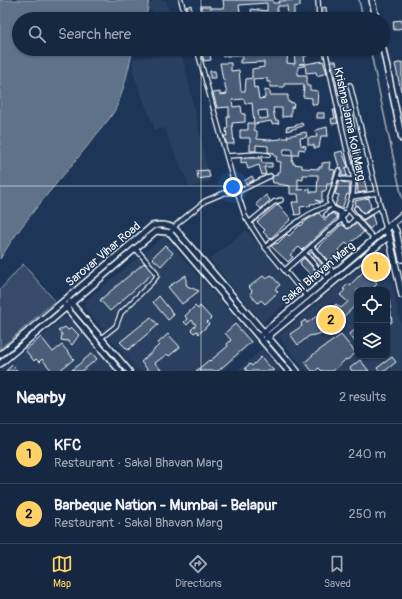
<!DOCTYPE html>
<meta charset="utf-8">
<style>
:root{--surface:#162841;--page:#23344c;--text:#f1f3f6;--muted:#9ea6b1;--line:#35445a;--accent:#ffd166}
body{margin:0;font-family:Pangolin,sans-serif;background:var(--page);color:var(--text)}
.controls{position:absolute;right:12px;bottom:12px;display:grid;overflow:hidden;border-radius:8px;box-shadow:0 1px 3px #0004}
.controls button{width:36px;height:36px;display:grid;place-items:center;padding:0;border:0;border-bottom:1px solid var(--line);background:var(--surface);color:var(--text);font:20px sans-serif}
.you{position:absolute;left:233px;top:187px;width:14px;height:14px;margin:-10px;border:3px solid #fff;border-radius:50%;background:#1a73e8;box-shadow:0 0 0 6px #1a73e833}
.badge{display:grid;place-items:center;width:26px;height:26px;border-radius:50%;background:var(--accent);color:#111;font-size:13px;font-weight:700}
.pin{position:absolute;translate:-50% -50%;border:2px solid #fff;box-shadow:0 1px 4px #0006}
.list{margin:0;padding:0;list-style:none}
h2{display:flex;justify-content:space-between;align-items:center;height:52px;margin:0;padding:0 16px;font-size:17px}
h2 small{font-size:13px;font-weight:400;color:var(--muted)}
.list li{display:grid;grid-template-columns:26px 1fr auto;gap:12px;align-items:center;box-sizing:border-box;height:60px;padding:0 16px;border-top:1px solid var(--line)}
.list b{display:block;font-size:15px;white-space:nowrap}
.list p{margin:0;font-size:13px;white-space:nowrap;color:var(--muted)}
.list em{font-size:13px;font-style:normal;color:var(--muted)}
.icon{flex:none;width:22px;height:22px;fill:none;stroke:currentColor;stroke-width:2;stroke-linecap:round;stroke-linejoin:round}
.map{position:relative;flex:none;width:402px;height:371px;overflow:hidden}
.search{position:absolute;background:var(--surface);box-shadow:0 1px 3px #0004;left:12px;right:12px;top:12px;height:44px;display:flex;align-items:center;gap:10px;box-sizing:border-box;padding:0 14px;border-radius:22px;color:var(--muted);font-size:15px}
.sheet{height:172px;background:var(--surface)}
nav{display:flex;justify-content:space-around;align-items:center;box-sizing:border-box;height:56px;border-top:1px solid var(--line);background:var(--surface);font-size:11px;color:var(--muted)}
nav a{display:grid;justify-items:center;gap:2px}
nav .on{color:var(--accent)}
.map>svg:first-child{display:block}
.built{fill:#2a4161;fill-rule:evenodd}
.green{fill:#364b69;stroke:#9aa5b4}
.water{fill:#617289;stroke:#a0aab8}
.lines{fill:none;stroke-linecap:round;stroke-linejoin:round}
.stream{stroke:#a0aab8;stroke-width:1.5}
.building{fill:#4a5d79;stroke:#fff;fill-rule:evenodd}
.street-casing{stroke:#fff;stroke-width:6}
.secondary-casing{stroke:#fff;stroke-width:8}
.primary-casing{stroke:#fff;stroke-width:8}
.street{stroke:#1d3557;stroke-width:3.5}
.secondary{stroke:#1d3557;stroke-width:5}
.primary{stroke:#1d3557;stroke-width:5.5}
.grid{fill:none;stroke:#fff;stroke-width:1;stroke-opacity:0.55}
.labels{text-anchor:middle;stroke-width:3;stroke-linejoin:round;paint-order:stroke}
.street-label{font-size:12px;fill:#fff;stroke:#1d3557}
</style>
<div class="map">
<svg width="402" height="371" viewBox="0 0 402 371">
<rect width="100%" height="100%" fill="#1d3557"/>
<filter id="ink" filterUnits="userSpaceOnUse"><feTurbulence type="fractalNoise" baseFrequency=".025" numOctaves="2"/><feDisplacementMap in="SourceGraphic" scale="8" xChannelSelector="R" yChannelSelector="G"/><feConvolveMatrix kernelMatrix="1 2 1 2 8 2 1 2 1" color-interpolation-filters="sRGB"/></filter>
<g filter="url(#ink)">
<g class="built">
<path d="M 152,0 L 166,0 L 171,19 L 151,19 L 152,10 L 142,11 L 142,6 L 152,3 Z"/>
<path d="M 160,49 L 180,49 L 186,71 L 210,181 L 190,188 L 164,128 L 155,130 L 133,73 L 133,59 L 160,56 Z"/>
<path d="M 246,230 L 298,294 L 263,322 L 242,299 L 210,259 Z"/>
<path d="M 164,236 L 255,341 L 222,371 L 138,371 L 85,308 L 85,301 Z"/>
<path d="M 384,247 L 402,328 L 402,371 L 307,371 L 281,340 L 280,335 ZM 357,290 L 387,290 L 387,356 L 357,356 Z"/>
<path d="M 63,318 L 70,318 L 114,371 L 1,371 Z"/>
<path d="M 262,349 L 281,371 L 237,371 Z"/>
</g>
<path class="green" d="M 23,264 L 55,301 L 0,349 L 0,290 Z"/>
<path class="water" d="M 0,0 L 149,0 L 146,19 L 19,19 L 19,49 L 133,49 C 129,66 123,95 115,110 C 108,122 97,133 89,144 C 59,182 25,217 0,259 Z"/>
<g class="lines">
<g class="stream">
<path d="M 359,0 L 363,19"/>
<path d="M 370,49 L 402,198"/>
</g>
</g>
<g class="building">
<path d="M 223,0 L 273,0 L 273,3 L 279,3 L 279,1 L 300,0 L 300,6 L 294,7 L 294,19 L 288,19 L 287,6 L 278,6 L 278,8 L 277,8 L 277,15 L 280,15 L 280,19 L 270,19 L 270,17 L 252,17 L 251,9 L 267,11 L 267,3 L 239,5 L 241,19 L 228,19 L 228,16 L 223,16 L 223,14 L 201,11 L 201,6 L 210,6 L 210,8 L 224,8 Z"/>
<path d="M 191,5 L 193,16 L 189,17 L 186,7 Z"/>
<path d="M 326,7 L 327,18 L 322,19 L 322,8 Z"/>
<path d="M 402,20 L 402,28 L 394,30 L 393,21 Z"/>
<path d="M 205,49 L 226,49 L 225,51 L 230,51 L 230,49 L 248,49 L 248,54 L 259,54 L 260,49 L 288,49 L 287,63 L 295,64 L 294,49 L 308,49 L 307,56 L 304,56 L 305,63 L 299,64 L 304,64 L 304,66 L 298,67 L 298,75 L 307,75 L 307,86 L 310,86 L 310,90 L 318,91 L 317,105 L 312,104 L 312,98 L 303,97 L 304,84 L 284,84 L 284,87 L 270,87 L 270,82 L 267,82 L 267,78 L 253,79 L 254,88 L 257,87 L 259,99 L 265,98 L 265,90 L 270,91 L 270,95 L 288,95 L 288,102 L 294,103 L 293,108 L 291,107 L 291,116 L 282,117 L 282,108 L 273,108 L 275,120 L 278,120 L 279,123 L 272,124 L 271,121 L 254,124 L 254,130 L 257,131 L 257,139 L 269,140 L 281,139 L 281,138 L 288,138 L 287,136 L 306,132 L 307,137 L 300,138 L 301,145 L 306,146 L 305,150 L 299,149 L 298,155 L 292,155 L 292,149 L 284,149 L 283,155 L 293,156 L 292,162 L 294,162 L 293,164 L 302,165 L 302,168 L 319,169 L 319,167 L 322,167 L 322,163 L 330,162 L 329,169 L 335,170 L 335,171 L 331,184 L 327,184 L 326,191 L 322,191 L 322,202 L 316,200 L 321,203 L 310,204 L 311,205 L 309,206 L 300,207 L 301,214 L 295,215 L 292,202 L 299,202 L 298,194 L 290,194 L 290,186 L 277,184 L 277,183 L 273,183 L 272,179 L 273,176 L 277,175 L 277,172 L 280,172 L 281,162 L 276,161 L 277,157 L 274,156 L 274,153 L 268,152 L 268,146 L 256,145 L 256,151 L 250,151 L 250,138 L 240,138 L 240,130 L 248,130 L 248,123 L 254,123 L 252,103 L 245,104 L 244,99 L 232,100 L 233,107 L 241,106 L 242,114 L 245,114 L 245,122 L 232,123 L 234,144 L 227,144 L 224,136 L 227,136 L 226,129 L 228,128 L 227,117 L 229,117 L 229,107 L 217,108 L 213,93 L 220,92 L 220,95 L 227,94 L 224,80 L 223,80 L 220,63 L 231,63 L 231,71 L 239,70 L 241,91 L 245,91 L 246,79 L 252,78 L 252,69 L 264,67 L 264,62 L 240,63 L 240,60 L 243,59 L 243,56 L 222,56 L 222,51 L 210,54 L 211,60 L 204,61 L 201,50 ZM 267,110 L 268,118 L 259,119 L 258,111 ZM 303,175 L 318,175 L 317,192 L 310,192 L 310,189 L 298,190 L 298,179 L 303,180 Z"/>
<path d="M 323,61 L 327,73 L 317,76 L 316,72 L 306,73 L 305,64 Z"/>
<path d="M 331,61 L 336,61 L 344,93 L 339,95 Z"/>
<path d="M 402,62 L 402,91 L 401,91 L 395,64 Z"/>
<path d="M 210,71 L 215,71 L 216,78 L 210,78 Z"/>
<path d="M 347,103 L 348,109 L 348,110 L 344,111 L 342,105 Z"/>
<path d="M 333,110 L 335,110 L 338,123 L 332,124 L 331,119 L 335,118 Z"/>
<rect x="317" y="113" width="7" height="5"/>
<path d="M 353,115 L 355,129 L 348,130 L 346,116 Z"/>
<path d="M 302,123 L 303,126 L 287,131 L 286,127 L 294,126 Z"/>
<path d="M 327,127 L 328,136 L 321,136 L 319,148 L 314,148 L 314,145 L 308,145 L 308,138 L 317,137 L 316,130 Z"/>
<path d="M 356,146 L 367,191 L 358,193 L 357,179 L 351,147 Z"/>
<path d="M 342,151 L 348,167 L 345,168 L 347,176 L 342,176 L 342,169 L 339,167 L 335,153 Z"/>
<path d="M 241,158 L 261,158 L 262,163 L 272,163 L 272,167 L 264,167 L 266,174 L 262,175 L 259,165 L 248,169 L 246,162 L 241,163 Z"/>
<path d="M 208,170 L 210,177 L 198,179 L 197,171 Z"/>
<path d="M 252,176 L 254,180 L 246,184 L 244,181 Z"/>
<path d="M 339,181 L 350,184 L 349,195 L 347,194 L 342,209 L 335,205 L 339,195 L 335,194 Z"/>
<path d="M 266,195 L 270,200 L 261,209 L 256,204 Z"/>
<path d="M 369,198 L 371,208 L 364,213 L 356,205 L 355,201 Z"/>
<path d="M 278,204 L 291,219 L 270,239 L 263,232 L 265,230 L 257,222 Z"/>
<path d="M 319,213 L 325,220 L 332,213 L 337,216 L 337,218 L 302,250 L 299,247 L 290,255 L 293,257 L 288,262 L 271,246 L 276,243 L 277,244 L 287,234 L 289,236 L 300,225 L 301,226 L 307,220 Z"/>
<path d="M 372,215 L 375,224 L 370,229 L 362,221 Z"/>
<path d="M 356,223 L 364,232 L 348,245 L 346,243 L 338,250 L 340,252 L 329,262 L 317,248 L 341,225 L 343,225 L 348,229 Z"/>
<path d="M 165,245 L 173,253 L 161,266 L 152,258 Z"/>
<path d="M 312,252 L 324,267 L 322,269 L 309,254 Z"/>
<path d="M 304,258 L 317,272 L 312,276 L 301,265 L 300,262 Z"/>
<path d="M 144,263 L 153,273 L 110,311 L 100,300 Z"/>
<path d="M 367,270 L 371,270 L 377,284 L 371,290 L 366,290 L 363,287 L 359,290 L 357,290 L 357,304 L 342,318 L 332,308 L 336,304 L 341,308 L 348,302 L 340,295 L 345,290 L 343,289 L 348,284 L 350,285 L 364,271 Z"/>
<path d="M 186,275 L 186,283 L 187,286 L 199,291 L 182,304 L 168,287 Z"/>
<path d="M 271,275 L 280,285 L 275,289 L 278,292 L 265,304 L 261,300 L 258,303 L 250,294 L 252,291 L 249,287 L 263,276 L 266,279 Z"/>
<path d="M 159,296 L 174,315 L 168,320 L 153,302 Z"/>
<path d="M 387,299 L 389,299 L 392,322 L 387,325 Z"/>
<path d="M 195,306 L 198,309 L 200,306 L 211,318 L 207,322 L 209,324 L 199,334 L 197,331 L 194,333 L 191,330 L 196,325 L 192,320 L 187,325 L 184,322 L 187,319 L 185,316 Z"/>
<path d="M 321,313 L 330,326 L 319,334 L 309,336 L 298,345 L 290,334 L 302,326 L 301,323 L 305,320 L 307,323 Z"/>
<path d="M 151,317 L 158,325 L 128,350 L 120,342 Z"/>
<path d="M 235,324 L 251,342 L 218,371 L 196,371 L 209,360 L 210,361 L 228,346 L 227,344 L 231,340 L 225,333 Z"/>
<path d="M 65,327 L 68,330 L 72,328 L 79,335 L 72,345 L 68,341 L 61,340 L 62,334 L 58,331 Z"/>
<path d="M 357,329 L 357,344 L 349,334 Z"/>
<path d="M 168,334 L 180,347 L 169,356 L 167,354 L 155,363 L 162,371 L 149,371 L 141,362 L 159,345 L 158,343 Z"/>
<path d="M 341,335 L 356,353 L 347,360 L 346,359 L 333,371 L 322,371 L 319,368 L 315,371 L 312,371 L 305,362 L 314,354 Z"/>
<path d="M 41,337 L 53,352 L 62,345 L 74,359 L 59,371 L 52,371 L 42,359 L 39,362 L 36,359 L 34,361 L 25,350 Z"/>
<path d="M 92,353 L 97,359 L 82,371 L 71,371 Z"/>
<path d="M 261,357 L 274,371 L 247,371 L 245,368 L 250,364 L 252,366 Z"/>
<path d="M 392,357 L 396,362 L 385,371 L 379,371 L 377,368 Z"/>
<path d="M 360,360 L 369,371 L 352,371 L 350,368 Z"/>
<path d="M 12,365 L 18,371 L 6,371 Z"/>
</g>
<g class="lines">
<g class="street-casing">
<g id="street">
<path d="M 181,0 L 186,19"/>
<path d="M 318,0 L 319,19"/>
<path d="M 197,49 L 232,176 L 245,216 L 265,247 L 307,297"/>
<path d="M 350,85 L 386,229"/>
<path d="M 227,156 L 258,154 L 268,155"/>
<path d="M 339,170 L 329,201 L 333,208 L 345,214"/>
<path d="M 337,177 L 341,179 L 354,180"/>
<path d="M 352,197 L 377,193"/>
<path d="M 356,208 L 363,217 L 380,206"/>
<path d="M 348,209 L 374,239"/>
<path d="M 326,215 L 331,210 L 334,210 L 340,213 L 340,217 L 348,226 L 356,218"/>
<path d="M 250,222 L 274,202 L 281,200"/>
<path d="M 170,233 L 177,224 L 205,201 L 224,193 L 237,192 L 270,176"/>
<path d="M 265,247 C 286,231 305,213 331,205"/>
<path d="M 312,247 L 334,273"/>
<path d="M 304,253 L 327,279"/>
<path d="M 285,270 L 341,220 L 348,209 L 353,193 L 354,180 L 352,170 L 346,146 L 325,49"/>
<path d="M 101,338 L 116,326 L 121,313 L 154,280 L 157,276 L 156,272 L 136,249"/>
</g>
</g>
<g class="secondary-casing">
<g id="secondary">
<path d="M 372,0 L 376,19"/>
<path d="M 383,49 L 402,139"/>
<path d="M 70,302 L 129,371"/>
<path d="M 65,306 L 120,371"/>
<path d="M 262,334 L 386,229"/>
<path d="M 266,338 L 389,236"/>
<path d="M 0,355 L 152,226 C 161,224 169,224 176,230 L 297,371"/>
<path d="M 0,364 L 156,231 L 166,232 L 170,233 L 288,371"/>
</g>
</g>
<g class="primary-casing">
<g id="primary">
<path d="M 402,215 L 386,229 L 389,236 L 402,295"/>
<path d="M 392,224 L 396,231 L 402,259"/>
</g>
</g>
<use href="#street" class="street"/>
<use href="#secondary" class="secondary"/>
<use href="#primary" class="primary"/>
</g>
</g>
<path class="grid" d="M 201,0 L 201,19M 201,49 L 201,371M 0,186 L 402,186"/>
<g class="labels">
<g class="street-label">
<text transform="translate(350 124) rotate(78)" y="4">Krishna Jama Koli Marg</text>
<text transform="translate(103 254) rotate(-40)" y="4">Sarovar Vihar Road</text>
<text transform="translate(318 273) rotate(-40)" y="4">Sakal Bhavan Marg</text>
</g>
</g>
</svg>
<div class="controls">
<button><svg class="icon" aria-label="locate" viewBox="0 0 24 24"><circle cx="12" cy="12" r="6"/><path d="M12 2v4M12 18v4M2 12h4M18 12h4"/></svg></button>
<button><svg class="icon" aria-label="layers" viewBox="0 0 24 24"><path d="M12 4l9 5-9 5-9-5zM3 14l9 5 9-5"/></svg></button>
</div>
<div class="you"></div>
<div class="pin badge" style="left:376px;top:267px">1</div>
<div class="pin badge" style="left:331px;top:320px">2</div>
<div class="search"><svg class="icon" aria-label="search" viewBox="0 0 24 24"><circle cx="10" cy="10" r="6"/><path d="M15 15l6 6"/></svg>Search here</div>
</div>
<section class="sheet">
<h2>Nearby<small>2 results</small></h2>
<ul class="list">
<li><span class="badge">1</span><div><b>KFC</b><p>Restaurant · Sakal Bhavan Marg</p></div><em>240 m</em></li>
<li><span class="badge">2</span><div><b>Barbeque Nation - Mumbai - Belapur</b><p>Restaurant · Sakal Bhavan Marg</p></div><em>250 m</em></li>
</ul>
</section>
<nav>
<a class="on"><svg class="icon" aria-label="map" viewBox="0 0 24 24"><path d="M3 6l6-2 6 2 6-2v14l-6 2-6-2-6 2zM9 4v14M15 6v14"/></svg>Map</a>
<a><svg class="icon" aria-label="directions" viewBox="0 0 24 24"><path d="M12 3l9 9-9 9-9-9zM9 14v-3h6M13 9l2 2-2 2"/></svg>Directions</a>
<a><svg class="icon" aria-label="saved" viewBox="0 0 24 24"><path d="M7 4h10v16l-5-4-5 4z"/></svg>Saved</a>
</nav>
